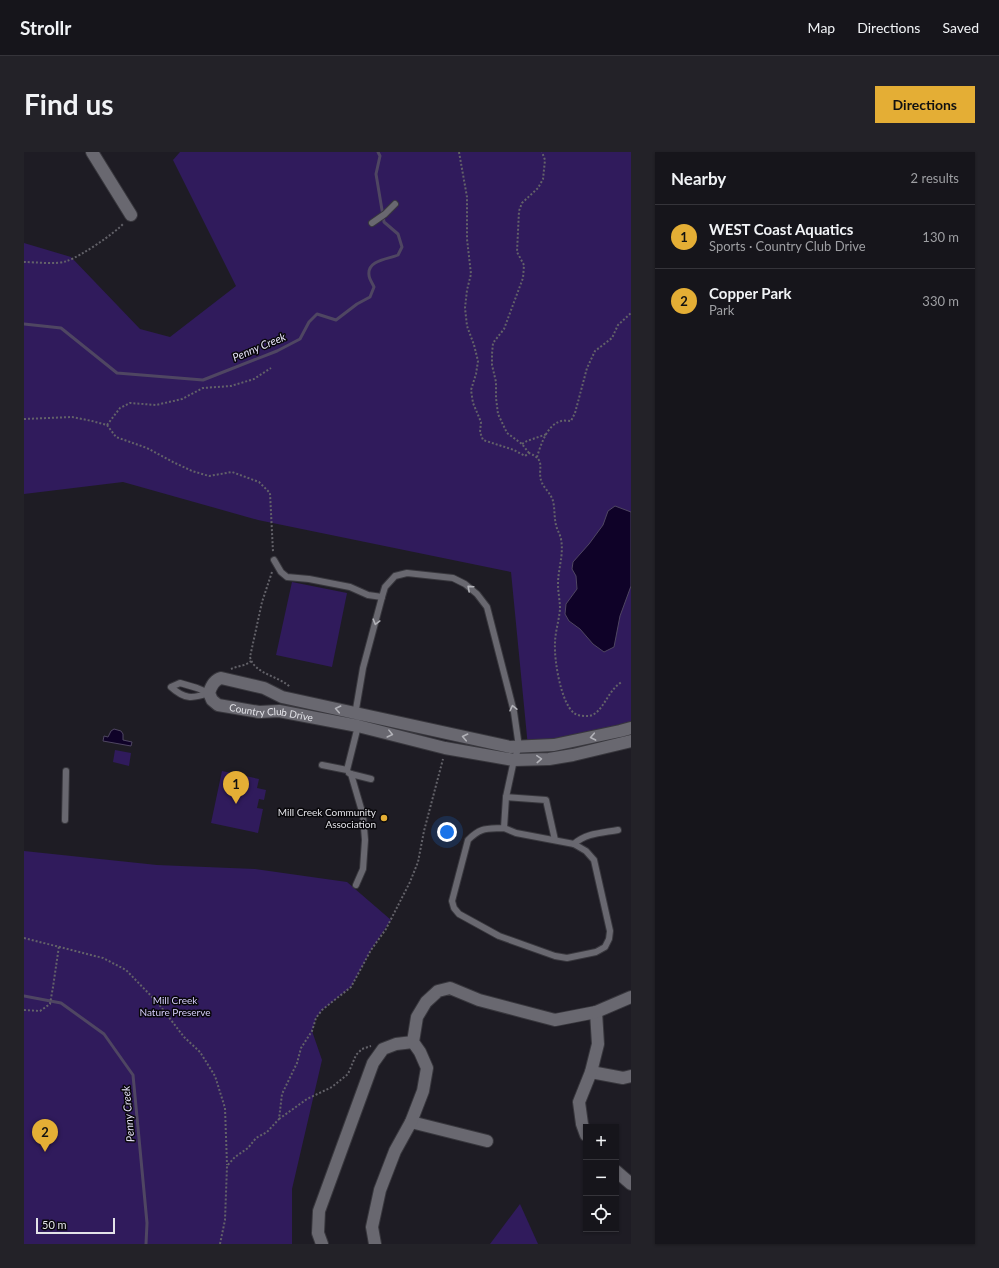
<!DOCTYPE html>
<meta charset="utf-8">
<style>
:root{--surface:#16151b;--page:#232228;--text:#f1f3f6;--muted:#9e9fa3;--line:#35343a;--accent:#e4ae35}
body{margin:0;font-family:Lato,sans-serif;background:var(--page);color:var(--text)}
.controls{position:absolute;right:12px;bottom:12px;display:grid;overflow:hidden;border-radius:0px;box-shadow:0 1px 3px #0004}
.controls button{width:36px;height:36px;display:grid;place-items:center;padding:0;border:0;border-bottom:1px solid var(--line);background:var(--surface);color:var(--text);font:20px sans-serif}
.scale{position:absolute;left:12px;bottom:10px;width:79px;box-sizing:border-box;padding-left:4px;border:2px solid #e3e3e8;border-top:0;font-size:11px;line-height:14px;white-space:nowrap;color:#e3e3e8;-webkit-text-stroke:3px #08070a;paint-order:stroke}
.you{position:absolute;left:423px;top:680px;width:14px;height:14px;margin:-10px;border:3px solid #fff;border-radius:50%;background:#1a73e8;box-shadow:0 0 0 6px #1a73e833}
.badge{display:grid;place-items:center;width:26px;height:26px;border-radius:50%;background:var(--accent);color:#111;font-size:13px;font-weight:700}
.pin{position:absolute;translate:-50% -33px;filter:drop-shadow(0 1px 2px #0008)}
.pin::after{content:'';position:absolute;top:21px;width:14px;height:12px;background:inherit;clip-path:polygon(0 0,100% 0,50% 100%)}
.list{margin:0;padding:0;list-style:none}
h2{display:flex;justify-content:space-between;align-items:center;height:52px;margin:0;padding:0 16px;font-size:17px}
h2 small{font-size:13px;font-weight:400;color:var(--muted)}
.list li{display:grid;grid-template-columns:26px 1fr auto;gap:12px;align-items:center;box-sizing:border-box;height:64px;padding:0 16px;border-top:1px solid var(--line)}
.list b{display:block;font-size:15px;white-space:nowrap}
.list p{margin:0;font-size:13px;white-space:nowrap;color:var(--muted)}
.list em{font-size:13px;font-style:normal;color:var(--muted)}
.icon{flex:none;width:22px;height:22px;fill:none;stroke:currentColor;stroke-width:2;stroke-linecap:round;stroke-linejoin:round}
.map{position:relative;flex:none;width:607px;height:1092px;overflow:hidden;border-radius:0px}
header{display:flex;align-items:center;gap:24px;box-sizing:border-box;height:56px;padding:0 20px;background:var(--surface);border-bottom:1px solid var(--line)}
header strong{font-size:19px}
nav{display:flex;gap:22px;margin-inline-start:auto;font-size:14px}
.intro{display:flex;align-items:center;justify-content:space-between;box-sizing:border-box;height:96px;padding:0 24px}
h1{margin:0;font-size:28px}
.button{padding:10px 18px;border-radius:0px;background:var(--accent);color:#111;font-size:14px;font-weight:700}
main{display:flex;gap:24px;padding:0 24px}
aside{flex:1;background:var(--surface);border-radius:0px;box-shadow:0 1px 3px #0004}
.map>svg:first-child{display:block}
.green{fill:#301b5c}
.water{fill:#0f0228;stroke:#4f4662}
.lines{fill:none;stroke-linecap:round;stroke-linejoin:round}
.stream{stroke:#4f4662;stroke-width:3}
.lane-casing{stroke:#38373d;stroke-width:8}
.street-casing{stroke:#38373d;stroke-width:14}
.path{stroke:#636269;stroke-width:2;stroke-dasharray:2 2;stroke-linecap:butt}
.lane{stroke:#696870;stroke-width:6}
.street{stroke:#696870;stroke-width:12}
.oneway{stroke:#b2b2b8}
.poi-dot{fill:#e4ae35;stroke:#08070a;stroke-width:1.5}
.labels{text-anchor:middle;stroke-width:3;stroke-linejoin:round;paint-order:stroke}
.street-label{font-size:10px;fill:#e3e3e8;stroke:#08070a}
.poi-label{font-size:10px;fill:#e3e3e8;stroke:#08070a;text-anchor:end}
.park-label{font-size:10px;fill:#d5cdfa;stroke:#08070a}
.water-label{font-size:11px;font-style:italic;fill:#e5e1f8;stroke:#08070a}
</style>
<header>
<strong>Strollr</strong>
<nav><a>Map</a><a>Directions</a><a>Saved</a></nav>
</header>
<div class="intro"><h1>Find us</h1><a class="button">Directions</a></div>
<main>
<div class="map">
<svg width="607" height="1092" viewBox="0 0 607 1092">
<rect width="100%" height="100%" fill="#1e1c24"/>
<g class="green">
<path d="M 156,0 L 607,0 L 607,576 L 504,595 L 487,420 L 234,368 L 99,330 L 0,342 L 0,91 L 47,105 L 116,177 L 146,185 L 212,134 L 149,8 Z"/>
<path d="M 268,430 L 323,441 L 308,515 L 252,503 Z"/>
<path d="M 91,598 L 107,601 L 105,614 L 89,610 Z"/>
<path d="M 198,619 L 235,627 L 233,636 L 242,638 L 240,648 L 235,647 L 233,656 L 239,657 L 234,681 L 187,671 Z"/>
<path d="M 0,699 L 133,713 L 231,717 L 323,730 L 367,768 L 347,798 L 327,835 L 298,858 L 292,866 L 288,879 L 298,908 L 268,1037 L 268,1092 L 0,1092 Z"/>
<path d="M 496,1052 L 514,1092 L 466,1092 Z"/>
</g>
<g class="water">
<path d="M 591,354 L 607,360 L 607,434 L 596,464 L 590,495 L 580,500 L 569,492 L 556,477 L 545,469 L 541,462 L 542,452 L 553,437 L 552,424 L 548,417 L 549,410 L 565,392 L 579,373 L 584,359 Z"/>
<path d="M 90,577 L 97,579 L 99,582 L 99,588 L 108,590 L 107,594 L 79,589 L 80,584 L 84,585 L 87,579 Z"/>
</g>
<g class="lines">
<g class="stream">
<path d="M 0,172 L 37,176 L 93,221 L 179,228 L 253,199 L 276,187 L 285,170 L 293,162 L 312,168 L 333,152 L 346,145 L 350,135 C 349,132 345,127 345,123 C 343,108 365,107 374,103 L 378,95 L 374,82 L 360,70 L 352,22 L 356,4 L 354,0"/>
<path d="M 0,844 L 37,851 L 80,882 L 109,923 L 123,1071 L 122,1092"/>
</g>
<g class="lane-casing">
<g id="lane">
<path d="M 348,71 L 361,62 L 371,52"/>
<path d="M 250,408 L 257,420 L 263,425 L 285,427 L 326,435 L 344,443 L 358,445"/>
<path d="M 156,531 L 173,536 L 185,541 C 168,547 160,547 147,535 Z"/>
<path d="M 331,563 L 339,516 L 358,445 L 361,435 L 371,424 L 383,421 L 429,426 L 441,432 L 453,442 L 463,455 L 490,560 L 495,595 L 490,608 L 482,645 L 480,676 C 462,677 457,675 444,688 L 428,749 L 430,756 L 435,762 L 475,784 L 531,804 L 543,806 L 572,800 L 581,795 L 585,787 L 586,779 L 570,708 L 562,699 L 550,692 L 492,681 L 480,676"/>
<path d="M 298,613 L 323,618 L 334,574 L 333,572"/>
<path d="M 325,621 L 327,622 L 347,627"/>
<path d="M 327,622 L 339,663 L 341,688 L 339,717 L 332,733"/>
<path d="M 482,645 L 522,648 L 531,688"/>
<path d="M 41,668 L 42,619"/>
<path d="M 550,692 C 562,681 578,681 594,678"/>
</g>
</g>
<g class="street-casing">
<g id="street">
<path d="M 68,0 L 107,63"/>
<path id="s1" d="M 607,576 L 596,579 L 530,593 L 486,595 L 258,545 L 240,536 L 197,526 C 190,528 187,534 185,541 L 188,548 L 194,553 L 235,560 L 255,559 L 334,574 L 421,596 L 490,608 L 525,607 L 549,603 L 607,589"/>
<path d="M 567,920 L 599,926 L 607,924"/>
<path d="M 387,970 L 463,989"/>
<path d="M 562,983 L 558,972 L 555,950 L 567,920 L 574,892 L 572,860"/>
<path d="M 592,1019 L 607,1032"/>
<path d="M 298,1092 L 294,1081 L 295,1059 L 349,911 L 359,897 L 372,892 L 389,890"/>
<path d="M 351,1092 L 348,1075 L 356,1038 L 371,999 L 387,970 L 399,939 L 403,916 L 396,900 L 389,890 L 393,865 L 402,850 L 414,839 L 426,836 L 455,848 L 531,868 L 572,860 L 607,845"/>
</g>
</g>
<g class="path">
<path d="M 435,0 L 443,45 L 443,87 L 447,122 L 443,138 L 441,156 L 443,174 L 450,193 L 454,209 L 452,222 L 447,238 L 449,251 L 457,270 L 456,280 L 459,288 L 490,298 L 501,304 L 505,301 C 524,309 512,317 518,331 C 521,337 527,342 529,349 C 531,357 530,365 532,373 C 533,378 536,382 537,387 C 540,403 534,417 534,432 C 534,440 536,449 536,457 C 535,469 531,480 531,492 C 530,508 537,551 550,561 C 554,564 560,564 565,564 C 579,562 584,537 598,530"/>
<path d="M 0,110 C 12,110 32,113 43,109 C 57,104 90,82 100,71"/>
<path d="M 0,267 L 48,265 L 68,269 L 83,273 L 92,285 L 123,296 L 149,310 L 168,319 L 185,324 L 208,320 L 235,330 L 246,341 L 249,400"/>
<path d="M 83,273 L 96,256 L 106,251 L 132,253 L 158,247 L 179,236 L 207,234 L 230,227 L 247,216"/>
<path d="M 498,292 L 503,289 L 523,282"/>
<path d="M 505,301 L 498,292 L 483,281 L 474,262 L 472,246 L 472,230 L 468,213 L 468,202 L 469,191 L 480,177 L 499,126 L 500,113 L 493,100 L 495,59 L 498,51 L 514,36 L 519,27 L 521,8 L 518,0"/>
<path d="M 513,305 C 517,292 523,273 537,269 C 540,268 544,269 547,269 L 551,261 L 563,216 L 571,199 L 588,186 L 594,173 L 607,161"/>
<path d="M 248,420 L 238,450 L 226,505 C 230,522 255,524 266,535"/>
<path d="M 207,517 C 213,514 222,514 227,509"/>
<path d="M 0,786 L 79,806 L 102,818 L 134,851 L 160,885 L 176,900 L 191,924 L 201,956 L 203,1013"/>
<path d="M 0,858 L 16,859 L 26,852 L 29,835 L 35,794"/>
<path d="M 255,967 L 283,947 L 308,935 L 324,922 L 332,903 L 338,897 L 347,894"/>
<path d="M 196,1092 L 201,1068 L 203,1014 L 211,1005 L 224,996 L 232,986 L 243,980 L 255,967 L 258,942 L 273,911 L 277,896 L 288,879 L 292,866 L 298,858 L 327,835 L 347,798 L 362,777 L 386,730 L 394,710 L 400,679 L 419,607"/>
</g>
<use href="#lane" class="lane"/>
<use href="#street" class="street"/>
</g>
<defs><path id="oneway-chevron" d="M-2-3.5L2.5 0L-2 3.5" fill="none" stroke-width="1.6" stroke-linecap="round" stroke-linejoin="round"/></defs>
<g class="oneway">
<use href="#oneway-chevron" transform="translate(446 436) rotate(-138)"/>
<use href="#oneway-chevron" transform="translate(352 470) rotate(105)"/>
<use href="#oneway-chevron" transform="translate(489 556) rotate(-103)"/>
<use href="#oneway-chevron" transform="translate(314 557) rotate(-168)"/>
<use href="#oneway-chevron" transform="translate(366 582) rotate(14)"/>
<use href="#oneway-chevron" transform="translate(441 585) rotate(-168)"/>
<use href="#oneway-chevron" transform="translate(569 585) rotate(169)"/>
<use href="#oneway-chevron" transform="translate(515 607) rotate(-3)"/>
</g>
<circle class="poi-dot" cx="360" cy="666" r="4"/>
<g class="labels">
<g class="street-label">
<text dy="4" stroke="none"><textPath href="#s1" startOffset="510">Country Club Drive</textPath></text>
</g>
<g class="poi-label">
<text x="352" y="664">Mill Creek Community<tspan x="352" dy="12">Association</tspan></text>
</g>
<g class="park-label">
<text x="151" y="852">Mill Creek<tspan x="151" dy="12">Nature Preserve</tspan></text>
</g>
<g class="water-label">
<text transform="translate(235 195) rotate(-23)" y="4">Penny Creek</text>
<text transform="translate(104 962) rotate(-95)" y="4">Penny Creek</text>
</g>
</g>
</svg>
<div class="controls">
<button>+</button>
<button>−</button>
<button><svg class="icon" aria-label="locate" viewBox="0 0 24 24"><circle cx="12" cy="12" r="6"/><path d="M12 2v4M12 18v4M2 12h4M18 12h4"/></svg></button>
</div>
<div class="scale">50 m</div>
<div class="you"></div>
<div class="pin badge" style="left:212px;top:652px">1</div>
<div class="pin badge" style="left:21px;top:1000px">2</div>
</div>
<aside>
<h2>Nearby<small>2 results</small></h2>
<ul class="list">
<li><span class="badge">1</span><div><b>WEST Coast Aquatics</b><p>Sports · Country Club Drive</p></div><em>130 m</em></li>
<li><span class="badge">2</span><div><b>Copper Park</b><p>Park</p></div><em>330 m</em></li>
</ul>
</aside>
</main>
